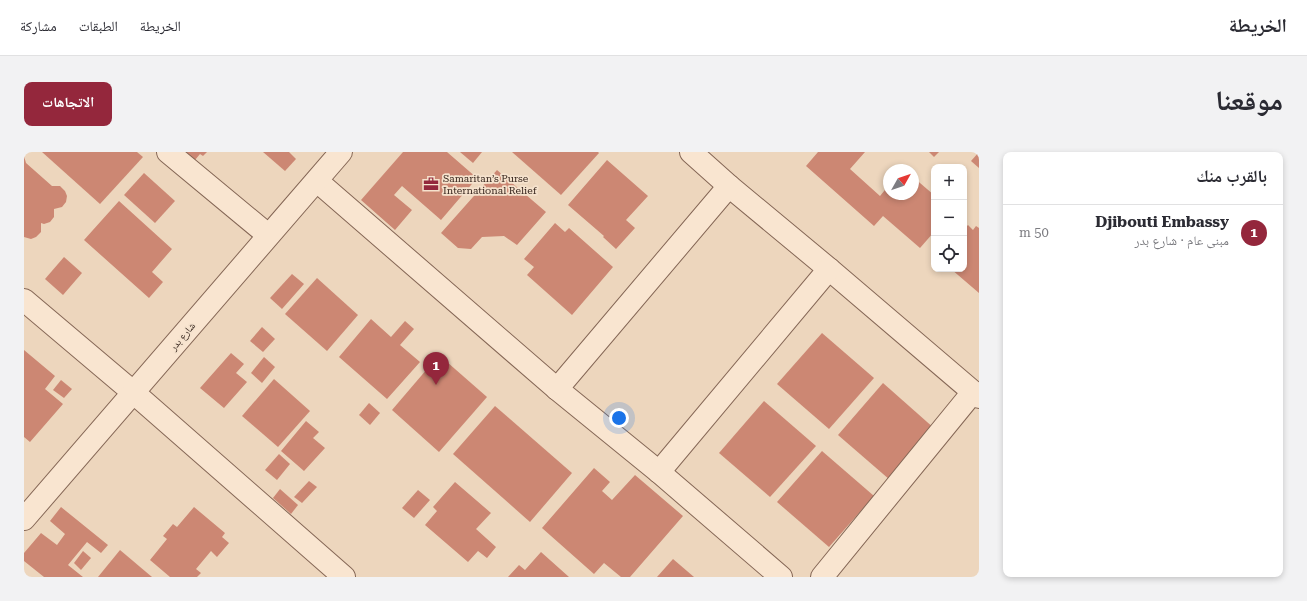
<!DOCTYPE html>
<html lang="ar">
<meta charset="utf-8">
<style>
:root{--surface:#fff;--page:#f2f2f3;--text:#2b2b33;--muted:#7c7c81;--line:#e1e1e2;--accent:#94273c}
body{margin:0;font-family:"Roboto Serif","Noto Naskh Arabic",serif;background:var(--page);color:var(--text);direction:rtl}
.controls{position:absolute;right:12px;top:12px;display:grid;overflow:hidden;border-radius:8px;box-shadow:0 2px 6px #0003}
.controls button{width:36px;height:36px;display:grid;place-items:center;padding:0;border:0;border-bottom:1px solid var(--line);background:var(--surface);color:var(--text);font:20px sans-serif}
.compass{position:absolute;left:859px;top:12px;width:36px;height:36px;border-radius:50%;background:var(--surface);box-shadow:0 2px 6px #0003;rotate:50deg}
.you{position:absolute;left:595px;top:266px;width:14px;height:14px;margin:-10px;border:3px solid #fff;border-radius:50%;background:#1a73e8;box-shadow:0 0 0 6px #1a73e833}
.badge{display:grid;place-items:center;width:26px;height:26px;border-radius:50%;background:var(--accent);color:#fff;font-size:13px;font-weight:700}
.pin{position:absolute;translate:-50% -33px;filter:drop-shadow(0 1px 2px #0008)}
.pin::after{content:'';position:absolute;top:21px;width:14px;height:12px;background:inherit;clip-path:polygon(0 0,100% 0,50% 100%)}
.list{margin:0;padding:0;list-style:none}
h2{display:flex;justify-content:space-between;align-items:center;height:52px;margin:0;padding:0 16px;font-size:17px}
h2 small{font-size:13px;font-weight:400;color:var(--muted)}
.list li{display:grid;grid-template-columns:26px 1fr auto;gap:12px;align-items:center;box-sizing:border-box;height:56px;padding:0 16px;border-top:1px solid var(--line)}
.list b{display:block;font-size:15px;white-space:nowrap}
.list p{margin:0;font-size:13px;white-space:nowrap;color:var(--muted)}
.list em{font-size:13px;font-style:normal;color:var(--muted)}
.icon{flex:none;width:22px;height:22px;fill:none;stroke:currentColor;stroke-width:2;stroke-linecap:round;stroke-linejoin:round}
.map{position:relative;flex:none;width:955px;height:425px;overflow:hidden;direction:ltr;border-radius:8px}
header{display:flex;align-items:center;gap:24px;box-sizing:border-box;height:56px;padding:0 20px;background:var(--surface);border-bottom:1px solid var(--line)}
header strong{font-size:19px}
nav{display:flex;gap:22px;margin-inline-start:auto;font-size:14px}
.intro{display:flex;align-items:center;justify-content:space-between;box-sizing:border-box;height:96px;padding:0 24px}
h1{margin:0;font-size:28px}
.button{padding:10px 18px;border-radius:8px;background:var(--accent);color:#fff;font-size:14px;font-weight:700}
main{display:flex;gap:24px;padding:0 24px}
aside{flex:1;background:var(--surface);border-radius:8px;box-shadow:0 2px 6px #0003}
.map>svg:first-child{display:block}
.building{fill:#cc8773}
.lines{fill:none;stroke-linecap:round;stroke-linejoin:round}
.minor-casing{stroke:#856756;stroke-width:24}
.minor{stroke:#f9e5d0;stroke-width:22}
.labels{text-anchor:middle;stroke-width:3.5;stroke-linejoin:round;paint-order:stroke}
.poi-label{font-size:10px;fill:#34231b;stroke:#f5e2cd;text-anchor:start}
.street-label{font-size:10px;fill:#34231b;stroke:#f5e2cd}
</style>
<header>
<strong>الخريطة</strong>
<nav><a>الخريطة</a><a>الطبقات</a><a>مشاركة</a></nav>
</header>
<div class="intro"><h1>موقعنا</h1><a class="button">الاتجاهات</a></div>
<main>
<aside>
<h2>بالقرب منك<small></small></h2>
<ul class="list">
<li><span class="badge">1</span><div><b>Djibouti Embassy</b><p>مبنى عام · شارع بدر</p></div><em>50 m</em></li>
</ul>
</aside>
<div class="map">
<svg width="955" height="425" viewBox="0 0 955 425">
<rect width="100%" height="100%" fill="#edd6bd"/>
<g class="building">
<path d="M 18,0 L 113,0 L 119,5 L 76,52 Z"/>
<path d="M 162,0 L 183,0 L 179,4 L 176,2 L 171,8 Z"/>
<path d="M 239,0 L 265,0 L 272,7 L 261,19 Z"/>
<path d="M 379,0 L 423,0 L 453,26 L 417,68 L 378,34 L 370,43 L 388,58 L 371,78 L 337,48 Z"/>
<path d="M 436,0 L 458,0 L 449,11 Z"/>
<path d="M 488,0 L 574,0 L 575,1 L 537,43 Z"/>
<path d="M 794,0 L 841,0 L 826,17 L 856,44 L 865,33 L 865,42 L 889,42 L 889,25 L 910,43 L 910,80 L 896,96 L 859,64 L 850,74 L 782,14 Z"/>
<path d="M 905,0 L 915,0 L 910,5 Z"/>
<path d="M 955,0 L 955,16 L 947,9 Z"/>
<path d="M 0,4 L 2,11 L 28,34 L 36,34 L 41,39 L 43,44 L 42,50 L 38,55 L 30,57 L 30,65 L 26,70 L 20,72 L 17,71 L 17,80 L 12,85 L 7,87 L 0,85 Z"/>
<path d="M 583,8 L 624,44 L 602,68 L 611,76 L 592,97 L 579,85 L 580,84 L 544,53 Z"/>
<path d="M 473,18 L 522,60 L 493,93 L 480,84 L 458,85 L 447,97 L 434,96 L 417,81 Z"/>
<path d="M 120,21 L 151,49 L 131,71 L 100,43 Z"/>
<path d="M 95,49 L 148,97 L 128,120 L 139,130 L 125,146 L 60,88 Z"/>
<path d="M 531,71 L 541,80 L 545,76 L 589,115 L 548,163 L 503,123 L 510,115 L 500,107 Z"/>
<path d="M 944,73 L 949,78 L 952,74 L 955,76 L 955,141 L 927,117 L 940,117 L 940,77 Z"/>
<path d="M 40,105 L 58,121 L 39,143 L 21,127 Z"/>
<path d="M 268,122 L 280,132 L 258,157 L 246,146 Z"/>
<path d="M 293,126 L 334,163 L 303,199 L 261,162 Z"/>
<path d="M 347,167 L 367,185 L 381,169 L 390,177 L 376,193 L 396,210 L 363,247 L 315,205 Z"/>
<path d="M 238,175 L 251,187 L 239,200 L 226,189 Z"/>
<path d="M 798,181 L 850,226 L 805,277 L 753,232 Z"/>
<path d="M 0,198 L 31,224 L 21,237 L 39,252 L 6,290 L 0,285 Z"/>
<path d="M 207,201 L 220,212 L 212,221 L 223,230 L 200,256 L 176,236 Z"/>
<path d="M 415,203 L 463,245 L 415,300 L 368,258 Z"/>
<path d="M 240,205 L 251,215 L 238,231 L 227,221 Z"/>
<path d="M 250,227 L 286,259 L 254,295 L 218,264 Z"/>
<path d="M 37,228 L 48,237 L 40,246 L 29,238 Z"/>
<path d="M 859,231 L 911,277 L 866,328 L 814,283 Z"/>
<path d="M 740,249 L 792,294 L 746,345 L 695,301 Z"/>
<path d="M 345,251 L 356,261 L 346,273 L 335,263 Z"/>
<path d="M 471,254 L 548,321 L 506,370 L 429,302 Z"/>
<path d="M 282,269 L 295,280 L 289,286 L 301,296 L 280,319 L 257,299 Z"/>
<path d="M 798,299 L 850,344 L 805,395 L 753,350 Z"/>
<path d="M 255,302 L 266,312 L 253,328 L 241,318 Z"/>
<path d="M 570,316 L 586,330 L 578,339 L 588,348 L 611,323 L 659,364 L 606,425 L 597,425 L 580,411 L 570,422 L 518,376 Z"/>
<path d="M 285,329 L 293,335 L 278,351 L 270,345 Z"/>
<path d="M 431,330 L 467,361 L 452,377 L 472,395 L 463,406 L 454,399 L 444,410 L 401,373 L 413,359 L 409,355 Z"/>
<path d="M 256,337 L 274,353 L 267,362 L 249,346 Z"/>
<path d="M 394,338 L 406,348 L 390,366 L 378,356 Z"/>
<path d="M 37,355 L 84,393 L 77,401 L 63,390 L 44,413 L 59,425 L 20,425 L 0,409 L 0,401 L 17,381 L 33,393 L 41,382 L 26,369 Z"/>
<path d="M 170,355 L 201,381 L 198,385 L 205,391 L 193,405 L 187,399 L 172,417 L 177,421 L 173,425 L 146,425 L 126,408 L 143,387 L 139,384 L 149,372 L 153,375 Z"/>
<path d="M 96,398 L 128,425 L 74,425 Z"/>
<path d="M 59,399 L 67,406 L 57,418 L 50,411 Z"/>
<path d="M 517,400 L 545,425 L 484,425 L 495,413 L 501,418 Z"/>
<path d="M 649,407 L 670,425 L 633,425 Z"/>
</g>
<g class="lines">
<g class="minor-casing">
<g id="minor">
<path d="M 144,0 L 244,83"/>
<path d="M 667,0 L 705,34 L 805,117 L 955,245"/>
<path d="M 293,29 L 533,237 L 635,320 L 757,425"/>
<path d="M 0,148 L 110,241 L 320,425"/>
<path d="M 533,237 L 705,34"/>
<path d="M 635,320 L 805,117"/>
<path d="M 0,367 L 317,0"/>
<path d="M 798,425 L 949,240"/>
</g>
</g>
<use href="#minor" class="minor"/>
</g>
<defs>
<g id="office-bare" transform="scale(1.2)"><path d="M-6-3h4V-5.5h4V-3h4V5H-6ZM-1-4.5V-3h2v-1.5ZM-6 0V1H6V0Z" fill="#94273c" stroke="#f5e2cd" stroke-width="2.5" paint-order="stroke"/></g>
</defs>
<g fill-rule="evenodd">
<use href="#office-bare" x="407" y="32"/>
</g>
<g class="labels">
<g class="poi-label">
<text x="419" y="30">Samaritan’s Purse<tspan x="419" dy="12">International Relief</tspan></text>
</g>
<g class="street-label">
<text transform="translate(158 184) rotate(-50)" y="4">شارع بدر</text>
</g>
</g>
</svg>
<div class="controls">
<button>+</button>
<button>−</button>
<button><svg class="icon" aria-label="locate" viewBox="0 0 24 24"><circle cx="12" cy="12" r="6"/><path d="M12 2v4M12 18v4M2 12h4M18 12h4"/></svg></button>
</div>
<svg class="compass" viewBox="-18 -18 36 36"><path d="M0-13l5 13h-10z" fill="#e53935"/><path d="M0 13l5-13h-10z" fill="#7c7c81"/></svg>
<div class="you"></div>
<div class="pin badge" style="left:412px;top:233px">1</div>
</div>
</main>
